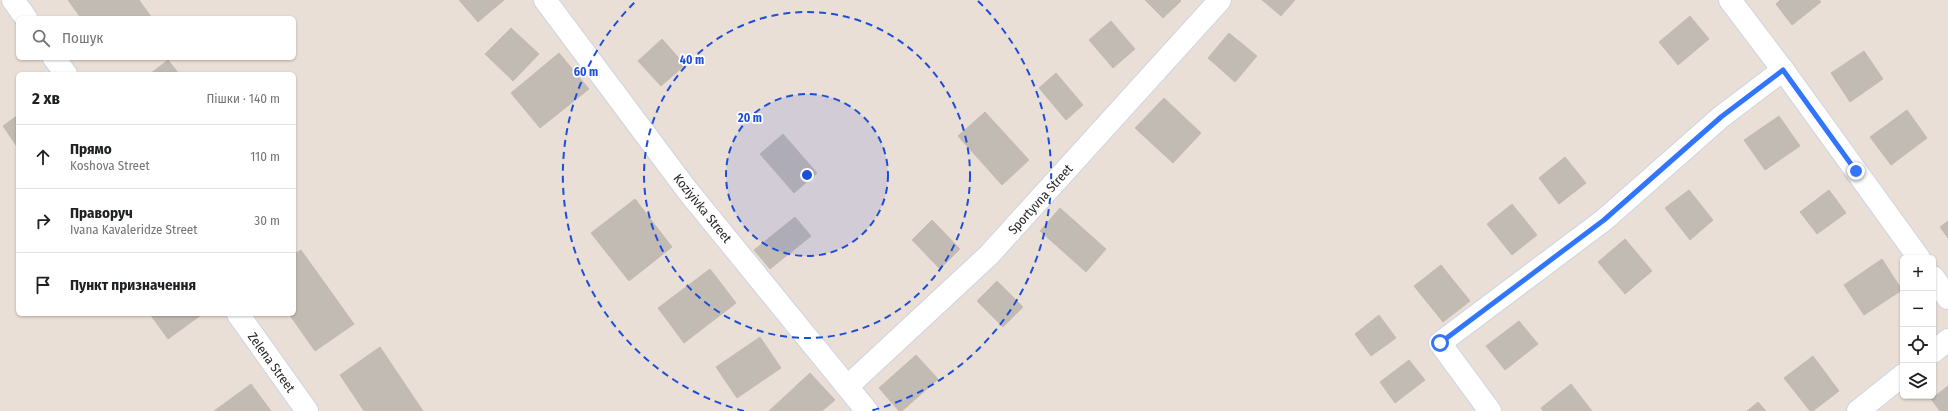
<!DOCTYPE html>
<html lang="uk">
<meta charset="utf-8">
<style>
:root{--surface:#fff;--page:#f6f6f6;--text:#202124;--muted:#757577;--line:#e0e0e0}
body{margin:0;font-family:"Fira Sans Condensed",sans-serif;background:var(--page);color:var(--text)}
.controls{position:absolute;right:12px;bottom:12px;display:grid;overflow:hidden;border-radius:6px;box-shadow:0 1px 3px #0004}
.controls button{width:36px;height:36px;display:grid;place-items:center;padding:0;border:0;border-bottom:1px solid var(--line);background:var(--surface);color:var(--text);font:20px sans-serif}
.stop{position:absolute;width:12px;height:12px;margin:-9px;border:3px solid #3175fd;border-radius:50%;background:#fff}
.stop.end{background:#3175fd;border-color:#fff;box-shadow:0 1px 4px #0008}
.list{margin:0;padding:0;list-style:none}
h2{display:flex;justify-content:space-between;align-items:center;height:52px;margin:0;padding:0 16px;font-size:17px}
h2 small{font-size:13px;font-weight:400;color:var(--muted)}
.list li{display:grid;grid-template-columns:26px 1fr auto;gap:12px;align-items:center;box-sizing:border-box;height:64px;padding:0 16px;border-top:1px solid var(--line)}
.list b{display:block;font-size:15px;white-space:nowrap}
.list p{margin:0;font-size:13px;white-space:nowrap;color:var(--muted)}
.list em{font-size:13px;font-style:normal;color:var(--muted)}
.icon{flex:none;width:22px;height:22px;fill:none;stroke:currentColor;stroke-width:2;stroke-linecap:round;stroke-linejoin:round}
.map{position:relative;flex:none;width:1948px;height:411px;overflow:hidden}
.search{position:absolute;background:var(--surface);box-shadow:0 1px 3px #0004;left:16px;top:16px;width:280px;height:44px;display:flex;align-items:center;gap:10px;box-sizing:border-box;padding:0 14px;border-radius:6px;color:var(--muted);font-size:15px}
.panel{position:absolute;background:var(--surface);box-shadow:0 1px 3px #0004;left:16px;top:72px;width:280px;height:244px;border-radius:6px}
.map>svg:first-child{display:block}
.building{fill:#c2bbb3;stroke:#c5bbb1}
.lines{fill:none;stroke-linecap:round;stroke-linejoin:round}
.minor-casing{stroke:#cdd3e1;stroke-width:24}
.minor{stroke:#fff;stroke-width:22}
.route{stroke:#3175fd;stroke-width:5}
.ring{fill:none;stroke:#1d4ed8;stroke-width:2;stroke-dasharray:7 5}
.labels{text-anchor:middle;stroke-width:3.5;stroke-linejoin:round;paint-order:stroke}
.street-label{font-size:13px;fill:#272727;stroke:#fff}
.centre{fill:#1d4ed8;stroke:#fff;stroke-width:2}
.ring-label{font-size:12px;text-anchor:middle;font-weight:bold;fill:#1d4ed8;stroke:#fff;stroke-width:3.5;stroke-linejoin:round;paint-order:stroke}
</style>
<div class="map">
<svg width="1948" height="411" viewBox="0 0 1948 411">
<rect width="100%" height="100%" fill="#eadfd7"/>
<g class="building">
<path d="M 68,0 L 139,0 L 152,18 L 81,18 Z"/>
<path d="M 459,0 L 504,0 L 478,22 Z"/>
<path d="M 1145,0 L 1180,0 L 1181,1 L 1163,18 Z"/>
<path d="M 1262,0 L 1295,0 L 1281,16 Z"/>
<path d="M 1780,0 L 1819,0 L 1821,2 L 1792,25 L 1776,4 Z"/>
<path d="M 1690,16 L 1709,39 L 1678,65 L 1659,42 Z"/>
<path d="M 1111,21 L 1135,49 L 1113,68 L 1089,40 Z"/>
<path d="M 511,28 L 539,54 L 513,81 L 485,54 Z"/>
<path d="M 1229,33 L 1257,56 L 1235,82 L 1208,58 Z"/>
<path d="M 662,39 L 685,65 L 661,86 L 638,61 Z"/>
<path d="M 1864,51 L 1883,79 L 1850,102 L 1831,73 Z"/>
<path d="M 559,53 L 589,89 L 540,128 L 511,93 Z"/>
<path d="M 168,60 L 179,74 L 150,74 Z"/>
<path d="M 1056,73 L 1083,105 L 1066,120 L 1039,88 Z"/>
<path d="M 1164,98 L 1201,133 L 1173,163 L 1135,128 Z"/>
<path d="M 1907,110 L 1927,138 L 1891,165 L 1870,137 Z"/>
<path d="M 985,112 L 1029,160 L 1002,185 L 958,136 Z"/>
<path d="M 18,115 L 18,148 L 3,126 Z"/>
<path d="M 1779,116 L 1800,146 L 1765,170 L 1744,140 Z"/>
<path d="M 783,134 L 817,173 L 794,193 L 760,154 Z"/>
<path d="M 1565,157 L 1586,183 L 1559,204 L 1539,178 Z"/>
<path d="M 1689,190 L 1713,220 L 1690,240 L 1665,208 Z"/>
<path d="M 1829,190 L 1846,213 L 1817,234 L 1800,212 Z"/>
<path d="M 635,199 L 672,247 L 629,281 L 591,233 Z"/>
<path d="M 1512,204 L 1537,235 L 1512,255 L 1487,224 Z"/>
<path d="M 1060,208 L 1106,249 L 1086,272 L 1040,231 Z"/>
<path d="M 795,217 L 811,236 L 770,269 L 754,250 Z"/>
<path d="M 932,220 L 960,249 L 940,269 L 912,240 Z"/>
<path d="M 1948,221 L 1948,238 L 1940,227 Z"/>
<path d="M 1625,239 L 1652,271 L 1625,294 L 1598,262 Z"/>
<path d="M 301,250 L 354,324 L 315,351 L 289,314 L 294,314 L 294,254 Z"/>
<path d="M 1882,259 L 1902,290 L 1864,315 L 1844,285 Z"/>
<path d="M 1441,265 L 1470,301 L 1443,322 L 1414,286 Z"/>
<path d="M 710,269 L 736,303 L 684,343 L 658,308 Z"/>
<path d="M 997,281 L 1023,307 L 1003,327 L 977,301 Z"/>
<path d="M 150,314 L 200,314 L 201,315 L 168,339 Z"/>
<path d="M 1379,315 L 1396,338 L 1371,356 L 1355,334 Z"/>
<path d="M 1519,321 L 1538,344 L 1505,370 L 1486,346 Z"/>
<path d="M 760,337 L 781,368 L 737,398 L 716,367 Z"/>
<path d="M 380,347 L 423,411 L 364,411 L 340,375 Z"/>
<path d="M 916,355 L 938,379 L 902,411 L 899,411 L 879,388 Z"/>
<path d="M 1813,356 L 1839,391 L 1813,411 L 1810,411 L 1784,378 Z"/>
<path d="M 1409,360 L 1425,380 L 1395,403 L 1380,382 Z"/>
<path d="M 810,373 L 835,400 L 822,411 L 769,411 Z"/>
<path d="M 251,384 L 271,411 L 214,411 Z"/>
<path d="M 1571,384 L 1592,411 L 1543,411 L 1541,408 Z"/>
<path d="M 1948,386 L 1948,411 L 1940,411 L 1931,399 Z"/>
<path d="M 1758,402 L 1766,411 L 1747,411 Z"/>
</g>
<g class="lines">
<g class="minor-casing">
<g id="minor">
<path d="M 13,0 L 26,18"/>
<path d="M 545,0 L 687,190 L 867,411"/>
<path d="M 1730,0 L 1783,70 L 1919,258"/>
<path d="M 54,58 L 66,74"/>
<path d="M 1933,277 L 1948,298"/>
<path d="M 238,314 L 307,411"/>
<path d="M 1933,352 L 1948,340"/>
<path d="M 848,386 L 989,255 L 1220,0"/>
<path d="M 1490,411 L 1440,343 L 1604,220 L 1721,117 L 1783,70"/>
<path d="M 1858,411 L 1903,375"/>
</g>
</g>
<use href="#minor" class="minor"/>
</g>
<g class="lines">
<path class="route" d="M 1440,343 L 1604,220 L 1721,117 L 1783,70 L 1856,171"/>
</g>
<circle cx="807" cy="175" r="81" fill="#1d4ed8" fill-opacity=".12"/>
<g class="ring">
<circle cx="807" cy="175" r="81"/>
<circle cx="807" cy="175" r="163"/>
<path d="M744 411A244 244 0 0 1 636 1M978 1A244 244 0 0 1 870 411"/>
</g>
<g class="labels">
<g class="street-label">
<text transform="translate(1040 199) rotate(-48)" y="5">Sportyvna Street</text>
<text transform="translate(703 208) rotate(51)" y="5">Koziyivka Street</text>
<text transform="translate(272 362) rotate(54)" y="5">Zelena Street</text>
</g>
</g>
<circle cx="807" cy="175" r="6" class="centre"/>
<g class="ring-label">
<text x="692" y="64">40 m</text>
<text x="586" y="76">60 m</text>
<text x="750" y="122">20 m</text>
</g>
</svg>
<div class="controls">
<button>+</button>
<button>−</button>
<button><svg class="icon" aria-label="locate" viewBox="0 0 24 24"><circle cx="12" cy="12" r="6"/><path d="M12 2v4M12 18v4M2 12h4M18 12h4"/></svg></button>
<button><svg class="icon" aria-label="layers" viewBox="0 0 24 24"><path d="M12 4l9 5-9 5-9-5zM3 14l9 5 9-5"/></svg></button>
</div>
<div class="stop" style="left:1440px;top:343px"></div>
<div class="stop end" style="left:1856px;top:171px"></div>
<div class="search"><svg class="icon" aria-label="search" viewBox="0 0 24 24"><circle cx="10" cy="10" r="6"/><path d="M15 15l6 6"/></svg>Пошук</div>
<section class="panel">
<h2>2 хв<small>Пішки · 140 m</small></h2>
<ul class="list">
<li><svg class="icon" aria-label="ahead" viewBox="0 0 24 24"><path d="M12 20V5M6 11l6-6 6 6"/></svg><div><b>Прямо</b><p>Koshova Street</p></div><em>110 m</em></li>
<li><svg class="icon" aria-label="right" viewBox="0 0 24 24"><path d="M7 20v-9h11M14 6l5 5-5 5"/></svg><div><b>Праворуч</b><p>Ivana Kavaleridze Street</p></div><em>30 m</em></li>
<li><svg class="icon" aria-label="arrive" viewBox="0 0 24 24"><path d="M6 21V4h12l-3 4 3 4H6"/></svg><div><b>Пункт призначення</b></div></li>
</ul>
</section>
</div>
